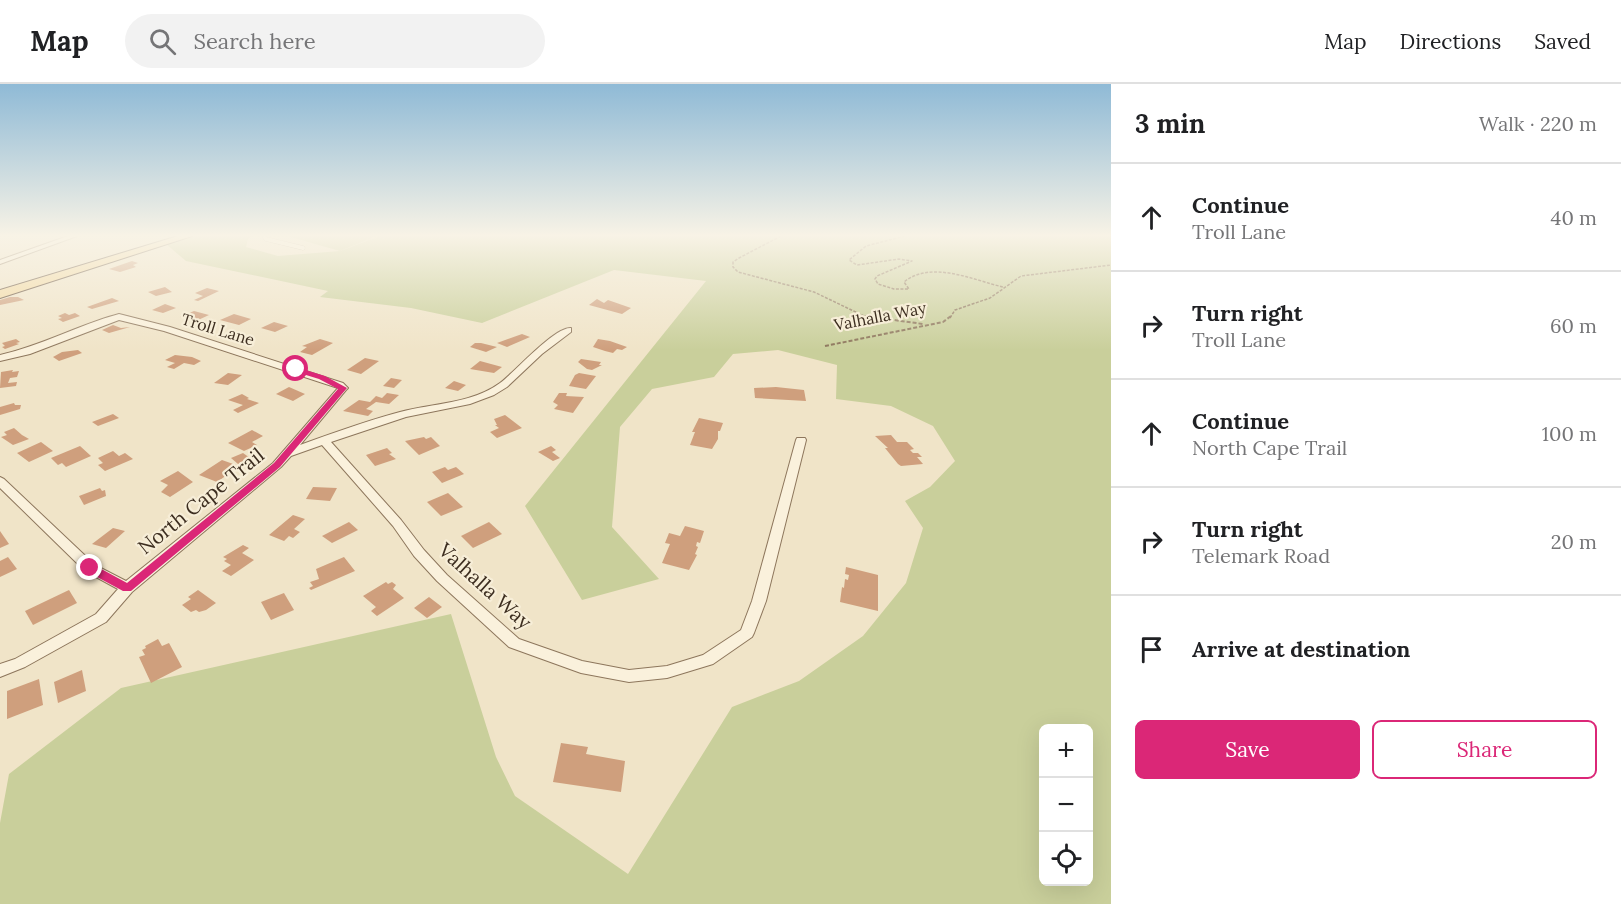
<!DOCTYPE html>
<meta charset="utf-8">
<style>
:root{--surface:#fff;--page:#f2f2f2;--text:#202124;--muted:#757577;--line:#e0e0e0;--accent:#db2777}
body{margin:0;font-family:Lora,serif;background:var(--page);color:var(--text)}
.controls{position:absolute;right:18px;bottom:18px;display:grid;overflow:hidden;border-radius:9px;box-shadow:0 6px 24px #0002}
.controls button{width:54px;height:54px;display:grid;place-items:center;padding:0;border:0;border-bottom:2px solid var(--line);background:var(--surface);color:var(--text);font:30px sans-serif}
.stop{position:absolute;width:18px;height:18px;margin:-14px;border:4px solid #db2777;border-radius:50%;background:#fff}
.stop.end{background:#db2777;border-color:#fff;box-shadow:0 2px 6px #0008}
.list{margin:0;padding:0;list-style:none}
h2{display:flex;justify-content:space-between;align-items:center;height:78px;margin:0;padding:0 24px;font-size:26px}
h2 small{font-size:20px;font-weight:400;color:var(--muted)}
.list li{display:grid;grid-template-columns:39px 1fr auto;gap:18px;align-items:center;box-sizing:border-box;height:108px;padding:0 24px;border-top:2px solid var(--line)}
.list b{display:block;font-size:22px;white-space:nowrap}
.list p{margin:0;font-size:20px;white-space:nowrap;color:var(--muted)}
.list em{font-size:20px;font-style:normal;color:var(--muted)}
.actions{display:flex;gap:12px;padding:18px 24px}
.actions a{flex:1;padding:14px 0;border:2px solid var(--accent);border-radius:9px;text-align:center;font-size:21px;color:var(--accent)}
.actions .main{background:var(--accent);color:#fff}
.icon{flex:none;width:33px;height:33px;fill:none;stroke:currentColor;stroke-width:2;stroke-linecap:round;stroke-linejoin:round}
.map{position:relative;flex:none;width:1111px;height:820px;overflow:hidden}
header{display:flex;align-items:center;gap:36px;box-sizing:border-box;height:84px;padding:0 30px;background:var(--surface);border-bottom:2px solid var(--line)}
header strong{font-size:28px}
nav{display:flex;gap:33px;margin-inline-start:auto;font-size:21px}
.search{width:420px;height:54px;background:var(--page);display:flex;align-items:center;gap:15px;box-sizing:border-box;padding:0 21px;border-radius:33px;color:var(--muted);font-size:22px}
main{display:flex}
aside{flex:1;background:var(--surface)}
.map>svg:first-child{display:block}
.green{fill:#c9cf9b;fill-rule:evenodd}
.building{fill:#cf9f7d}
.lines{fill:none;stroke-linecap:round;stroke-linejoin:round}
.lane-casing{stroke:#8d765c;stroke-width:4.5}
.street-casing{stroke:#8d765c;stroke-width:2}
.primary-casing{stroke:#5b4430;stroke-width:2}
.path-far1{stroke:#8d765c;stroke-width:1.5;stroke-dasharray:3 1.5;stroke-linecap:butt}
.path{stroke:#8d765c;stroke-width:2;stroke-dasharray:4 2;stroke-linecap:butt}
.lane{stroke:#faf1dc;stroke-width:4}
.street{fill:#faf1dc;fill-rule:evenodd}
.primary{fill:#f3d9a0;fill-rule:evenodd}
.route{fill:#db2777}
.labels{text-anchor:middle;stroke-width:4.5;stroke-linejoin:round;paint-order:stroke}
.far-street-label{font-size:16px;fill:#3d2e20;stroke:#f7eed8}
.street-label{font-size:20px;fill:#3d2e20;stroke:#f7eed8}
</style>
<header>
<strong>Map</strong>
<div class="search"><svg class="icon" aria-label="search" viewBox="0 0 24 24"><circle cx="10" cy="10" r="6"/><path d="M15 15l6 6"/></svg>Search here</div>
<nav><a>Map</a><a>Directions</a><a>Saved</a></nav>
</header>
<main>
<div class="map">
<svg width="1111" height="820" viewBox="0 0 1111 820">
<rect width="100%" height="100%" fill="#f0e4c8"/>
<g class="green">
<path d="M 192,152 L 252,152 L 248,155 L 246,163 L 278,172 L 340,167 L 380,152 L 1111,152 L 1111,820 L 0,820 L 0,739 L 9,690 L 121,604 L 451,530 L 496,673 L 515,712 L 628,790 L 732,623 L 799,597 L 863,552 L 906,499 L 923,444 L 905,417 L 930,403 L 955,377 L 933,342 L 891,322 L 836,315 L 837,281 L 778,266 L 733,270 L 714,293 L 652,305 L 620,343 L 612,443 L 659,495 L 582,516 L 525,422 L 706,197 L 614,186 L 482,239 L 411,224 L 320,213 L 328,207 L 186,177 L 166,160 ZM 1044,644 L 1088,644 L 1088,798 L 1044,798 Z"/>
<path d="M 287,152 L 377,152 L 340,167 Z"/>
</g>
<g class="building">
<path d="M 132,177 L 138,179 L 133,181 L 136,183 L 120,188 L 109,185 Z"/>
<path d="M 165,203 L 172,208 L 156,212 L 148,208 Z"/>
<path d="M 207,204 L 219,207 L 198,217 L 194,216 L 203,212 L 195,209 Z"/>
<path d="M 10,213 L 18,213 L 24,216 L 0,221 L 0,216 Z"/>
<path d="M 112,214 L 119,217 L 92,225 L 87,223 Z"/>
<path d="M 597,215 L 604,219 L 608,216 L 631,224 L 622,230 L 589,221 Z"/>
<path d="M 165,220 L 176,224 L 163,229 L 152,226 Z"/>
<path d="M 194,227 L 209,231 L 196,237 L 180,233 Z"/>
<path d="M 65,229 L 69,231 L 75,229 L 80,232 L 63,238 L 58,235 L 62,234 L 58,232 Z"/>
<path d="M 234,230 L 251,235 L 239,241 L 220,236 Z"/>
<path d="M 274,238 L 288,242 L 275,248 L 261,244 Z"/>
<path d="M 113,241 L 121,244 L 130,243 L 109,249 L 102,246 Z"/>
<path d="M 522,250 L 530,253 L 507,263 L 497,259 Z"/>
<path d="M 16,255 L 20,258 L 16,259 L 19,260 L 5,265 L 2,263 L 5,262 L 2,259 Z"/>
<path d="M 320,255 L 333,259 L 312,271 L 300,268 L 307,263 L 302,262 Z"/>
<path d="M 598,255 L 610,257 L 627,263 L 622,266 L 617,265 L 613,269 L 605,267 L 593,263 Z"/>
<path d="M 475,259 L 481,259 L 497,263 L 486,268 L 470,263 Z"/>
<path d="M 78,266 L 82,269 L 59,277 L 53,273 L 62,268 Z"/>
<path d="M 175,271 L 192,273 L 201,277 L 194,281 L 184,279 L 174,285 L 167,283 L 175,279 L 165,276 Z"/>
<path d="M 365,274 L 379,277 L 361,290 L 347,286 Z"/>
<path d="M 581,275 L 601,278 L 599,281 L 602,281 L 592,286 L 587,285 L 578,278 Z"/>
<path d="M 480,277 L 502,283 L 494,289 L 470,285 Z"/>
<path d="M 13,286 L 12,288 L 19,287 L 17,293 L 10,294 L 8,299 L 17,298 L 16,302 L 0,304 L 1,288 Z"/>
<path d="M 228,289 L 242,291 L 228,301 L 214,299 Z"/>
<path d="M 579,289 L 596,292 L 586,305 L 569,302 L 575,291 Z"/>
<path d="M 391,294 L 402,296 L 394,304 L 383,302 Z"/>
<path d="M 454,297 L 466,301 L 458,307 L 445,304 Z"/>
<path d="M 289,303 L 305,310 L 293,317 L 276,310 Z"/>
<path d="M 776,303 L 804,306 L 806,317 L 755,314 L 754,304 Z"/>
<path d="M 387,309 L 399,311 L 389,320 L 376,318 L 366,325 L 373,327 L 368,332 L 343,327 L 359,316 L 370,318 L 376,312 L 382,314 Z"/>
<path d="M 559,309 L 567,309 L 566,312 L 584,313 L 573,329 L 554,325 L 558,321 L 553,318 Z"/>
<path d="M 242,310 L 249,314 L 247,315 L 259,319 L 238,329 L 233,326 L 243,321 L 228,316 Z"/>
<path d="M 14,319 L 15,321 L 21,321 L 20,325 L 0,331 L 0,323 Z"/>
<path d="M 113,330 L 119,334 L 98,342 L 92,338 Z"/>
<path d="M 505,331 L 522,344 L 497,354 L 490,348 L 499,344 L 495,341 L 497,341 L 494,335 Z"/>
<path d="M 699,334 L 723,339 L 720,347 L 718,347 L 718,355 L 712,365 L 690,361 L 695,348 L 692,348 Z"/>
<path d="M 14,344 L 22,351 L 29,355 L 13,361 L 1,353 L 7,351 L 4,348 Z"/>
<path d="M 252,346 L 263,352 L 252,358 L 257,361 L 244,367 L 228,359 Z"/>
<path d="M 891,351 L 897,358 L 907,358 L 914,365 L 910,366 L 913,369 L 918,369 L 922,373 L 917,373 L 923,380 L 901,382 L 898,380 L 885,364 L 888,364 L 875,352 Z"/>
<path d="M 424,353 L 426,355 L 431,353 L 440,362 L 419,371 L 405,357 Z"/>
<path d="M 41,358 L 53,367 L 29,378 L 17,369 Z"/>
<path d="M 80,362 L 91,372 L 66,383 L 62,379 L 58,381 L 51,374 Z"/>
<path d="M 551,362 L 556,366 L 552,368 L 560,374 L 553,377 L 538,368 Z"/>
<path d="M 387,364 L 392,369 L 389,370 L 396,375 L 375,382 L 366,371 Z"/>
<path d="M 113,367 L 119,372 L 125,369 L 133,375 L 105,387 L 98,381 L 103,379 L 98,374 Z"/>
<path d="M 243,369 L 250,374 L 238,380 L 231,374 Z"/>
<path d="M 222,376 L 236,381 L 230,385 L 234,386 L 217,398 L 199,391 Z"/>
<path d="M 445,383 L 448,386 L 456,383 L 464,390 L 442,399 L 432,388 Z"/>
<path d="M 178,387 L 193,398 L 170,413 L 161,408 L 168,401 L 160,397 Z"/>
<path d="M 313,403 L 337,404 L 330,417 L 306,415 Z"/>
<path d="M 100,404 L 102,407 L 105,406 L 106,412 L 84,421 L 79,412 Z"/>
<path d="M 448,409 L 463,423 L 441,432 L 427,418 Z"/>
<path d="M 293,431 L 305,435 L 294,445 L 300,448 L 293,454 L 289,452 L 284,457 L 269,451 Z"/>
<path d="M 349,438 L 358,446 L 332,459 L 322,452 Z"/>
<path d="M 489,438 L 502,450 L 473,464 L 461,452 Z"/>
<path d="M 685,442 L 704,447 L 700,459 L 697,458 L 696,462 L 698,463 L 695,470 L 697,471 L 689,486 L 662,479 L 670,460 L 665,459 L 669,449 L 680,452 Z"/>
<path d="M 113,444 L 125,447 L 106,464 L 92,460 Z"/>
<path d="M 0,447 L 9,460 L 0,464 Z"/>
<path d="M 243,461 L 249,464 L 242,469 L 254,476 L 231,492 L 222,487 L 231,481 L 224,477 L 227,475 L 223,473 Z"/>
<path d="M 8,473 L 17,485 L 0,493 L 0,477 Z"/>
<path d="M 344,473 L 355,487 L 311,506 L 309,504 L 313,502 L 310,498 L 319,495 L 316,485 Z"/>
<path d="M 846,483 L 878,491 L 878,527 L 840,518 L 842,503 L 844,504 L 845,495 L 848,496 L 849,491 L 845,490 Z"/>
<path d="M 386,498 L 388,500 L 392,498 L 396,501 L 393,505 L 404,514 L 377,532 L 371,527 L 376,523 L 363,512 Z"/>
<path d="M 69,506 L 77,519 L 33,541 L 25,527 Z"/>
<path d="M 198,506 L 216,519 L 206,526 L 199,528 L 196,526 L 191,528 L 182,521 L 191,515 L 188,513 Z"/>
<path d="M 284,509 L 294,526 L 271,536 L 261,518 Z"/>
<path d="M 429,513 L 442,523 L 427,534 L 414,524 Z"/>
<path d="M 158,555 L 162,562 L 169,559 L 182,583 L 151,599 L 139,573 L 145,571 L 142,566 L 146,564 L 145,562 Z"/>
<path d="M 82,586 L 86,607 L 58,619 L 54,598 Z"/>
<path d="M 39,595 L 43,621 L 7,635 L 7,607 Z"/>
<path d="M 561,659 L 588,663 L 586,670 L 625,677 L 621,708 L 553,698 Z"/>
</g>
<g class="lines">
<g class="lane-casing">
<path id="lane" d="M 264,152 L 266,155 L 303,164"/>
</g>
<g class="street-casing">
<g id="street">
<path d="M 68,152 L 77,152 L 0,180 L 0,176 Z"/>
<path d="M 119,230 L 170,243 L 343,299 L 348,304 L 346,306 L 300,361 C 333,349 366,337 400,328 C 433,319 471,320 500,299 C 515,288 554,243 571,244 L 571,248 L 542,270 L 507,303 L 494,311 L 470,320 L 406,333 L 331,358 L 401,436 L 424,466 L 447,491 L 519,555 L 582,577 L 629,586 L 667,582 L 703,571 L 741,546 L 752,517 L 796,356 L 797,354 L 805,354 L 806,356 L 766,517 L 754,549 L 752,553 L 713,580 L 667,594 L 629,598 L 581,589 L 509,563 L 437,497 L 414,472 L 393,442 L 322,361 L 291,372 L 281,383 L 132,508 L 106,538 L 25,583 L 0,593 L 0,580 L 15,575 L 96,530 L 118,505 L 85,487 L 0,404 L 0,393 L 4,395 L 95,481 L 126,497 L 273,379 L 338,304 L 164,247 L 119,236 L 30,270 L 0,277 L 0,271 C 41,262 78,241 119,230 Z"/>
</g>
</g>
<g class="primary-casing">
<path id="primary" d="M 178,152 L 192,152 L 0,214 L 0,206 Z"/>
</g>
<g class="path-far1">
<path d="M 781,152 L 739,174 L 733,178 L 733,183 L 738,188 L 814,208 L 864,232 L 876,234"/>
<path d="M 905,152 L 866,162 L 849,176 L 857,181 L 899,175 L 912,177 L 877,192 L 875,195 L 878,200 L 894,205 L 909,205 L 904,198 C 931,176 973,196 1003,203"/>
<path d="M 950,234 L 955,226 L 990,214 L 1021,192 L 1111,181"/>
</g>
<g class="path">
<path d="M 865,232 L 923,240"/>
<path d="M 825,262 L 943,238 L 951,232"/>
</g>
<use href="#lane" class="lane"/>
<use href="#street" class="street"/>
<use href="#primary" class="primary"/>
</g>
<linearGradient id="sky" x2="0" y2="1"><stop stop-color="#8fbad6"/><stop offset="0.57" stop-color="#f8f3e6"/><stop offset="1" stop-color="#f8f3e6" stop-opacity="0"/></linearGradient>
<rect width="1111" height="266" fill="url(#sky)"/>
<path class="route" d="M 296,283 L 325,292 L 347,304 L 280,383 L 131,507 L 123,507 L 86,487 L 86,481 L 94,481 L 127,499 L 274,379 L 338,305 L 319,295 L 293,287 L 292,285 Z"/>
<g class="labels">
<g class="far-street-label">
<text transform="translate(880 232) rotate(-11)" y="6">Valhalla Way</text>
<text transform="translate(218 245) rotate(17)" y="6">Troll Lane</text>
</g>
<g class="street-label">
<text transform="translate(201 417) rotate(-39)" y="7">North Cape Trail</text>
<text transform="translate(485 502) rotate(42)" y="7">Valhalla Way</text>
</g>
</g>
</svg>
<div class="controls">
<button>+</button>
<button>−</button>
<button><svg class="icon" aria-label="locate" viewBox="0 0 24 24"><circle cx="12" cy="12" r="6"/><path d="M12 2v4M12 18v4M2 12h4M18 12h4"/></svg></button>
</div>
<div class="stop" style="left:296px;top:285px"></div>
<div class="stop end" style="left:90px;top:484px"></div>
</div>
<aside>
<h2>3 min<small>Walk · 220 m</small></h2>
<ul class="list">
<li><svg class="icon" aria-label="ahead" viewBox="0 0 24 24"><path d="M12 20V5M6 11l6-6 6 6"/></svg><div><b>Continue</b><p>Troll Lane</p></div><em>40 m</em></li>
<li><svg class="icon" aria-label="right" viewBox="0 0 24 24"><path d="M7 20v-9h11M14 6l5 5-5 5"/></svg><div><b>Turn right</b><p>Troll Lane</p></div><em>60 m</em></li>
<li><svg class="icon" aria-label="ahead" viewBox="0 0 24 24"><path d="M12 20V5M6 11l6-6 6 6"/></svg><div><b>Continue</b><p>North Cape Trail</p></div><em>100 m</em></li>
<li><svg class="icon" aria-label="right" viewBox="0 0 24 24"><path d="M7 20v-9h11M14 6l5 5-5 5"/></svg><div><b>Turn right</b><p>Telemark Road</p></div><em>20 m</em></li>
<li><svg class="icon" aria-label="arrive" viewBox="0 0 24 24"><path d="M6 21V4h12l-3 4 3 4H6"/></svg><div><b>Arrive at destination</b></div></li>
</ul>
<div class="actions"><a class="main">Save</a><a>Share</a></div>
</aside>
</main>
